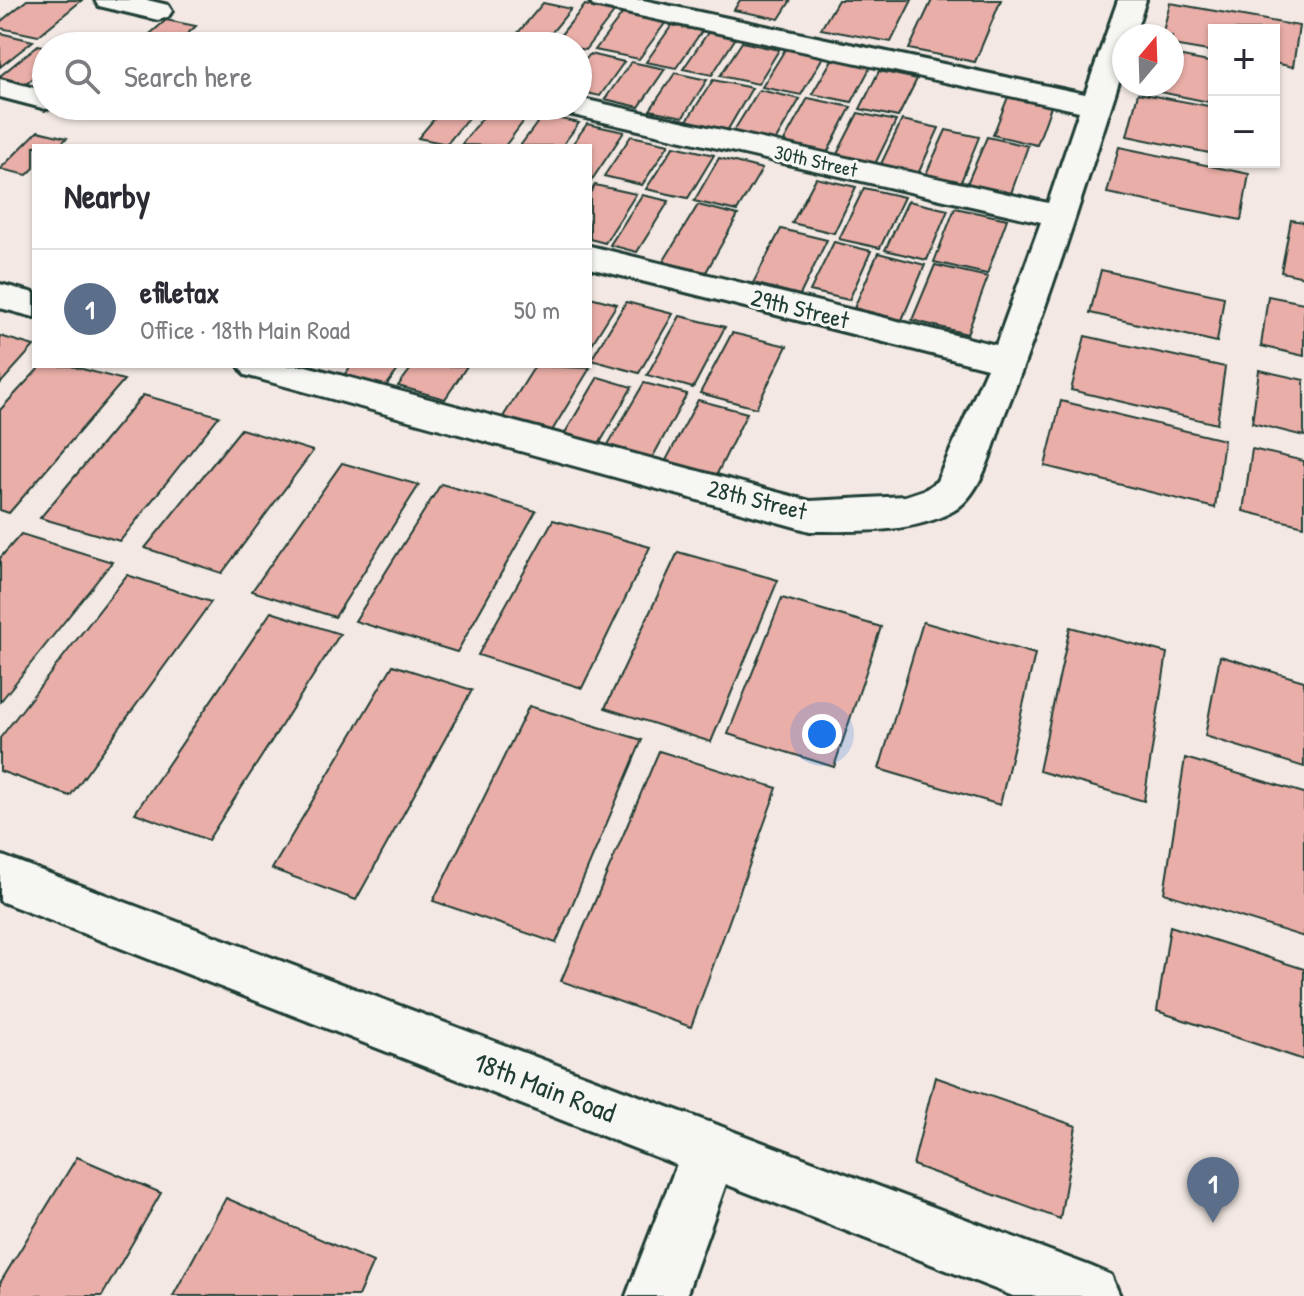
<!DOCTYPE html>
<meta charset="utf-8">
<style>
:root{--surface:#fff;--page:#f7f7f7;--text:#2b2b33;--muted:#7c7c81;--line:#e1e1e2;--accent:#0f766e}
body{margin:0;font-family:"Patrick Hand",sans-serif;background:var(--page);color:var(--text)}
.controls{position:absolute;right:24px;top:24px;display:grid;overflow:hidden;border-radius:0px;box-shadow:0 2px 6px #0004}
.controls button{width:72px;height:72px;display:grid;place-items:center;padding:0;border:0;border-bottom:2px solid var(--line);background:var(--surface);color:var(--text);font:40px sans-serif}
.compass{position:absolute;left:1112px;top:24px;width:72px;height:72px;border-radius:50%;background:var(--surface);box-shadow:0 2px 6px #0004;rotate:19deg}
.you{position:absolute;left:822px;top:734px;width:28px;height:28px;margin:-20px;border:6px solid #fff;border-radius:50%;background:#1a73e8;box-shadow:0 0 0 12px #1a73e833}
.badge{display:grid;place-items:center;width:52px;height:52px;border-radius:50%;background:var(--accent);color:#fff;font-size:26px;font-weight:700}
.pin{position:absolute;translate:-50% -66px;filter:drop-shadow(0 2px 4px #0008)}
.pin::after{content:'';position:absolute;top:42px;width:28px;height:24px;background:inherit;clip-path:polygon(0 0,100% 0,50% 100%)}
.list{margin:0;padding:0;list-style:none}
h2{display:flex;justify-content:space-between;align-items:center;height:104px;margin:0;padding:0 32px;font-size:34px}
h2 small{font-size:26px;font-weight:400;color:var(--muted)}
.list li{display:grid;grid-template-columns:52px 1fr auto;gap:24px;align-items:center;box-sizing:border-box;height:120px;padding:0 32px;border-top:2px solid var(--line)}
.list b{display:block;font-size:30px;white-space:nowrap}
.list p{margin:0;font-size:26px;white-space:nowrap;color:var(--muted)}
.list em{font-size:26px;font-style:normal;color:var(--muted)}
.icon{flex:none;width:44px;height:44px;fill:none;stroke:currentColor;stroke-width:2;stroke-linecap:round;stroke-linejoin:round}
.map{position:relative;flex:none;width:1304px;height:1296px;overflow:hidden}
.search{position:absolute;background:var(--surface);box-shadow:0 2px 6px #0004;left:32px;top:32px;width:560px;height:88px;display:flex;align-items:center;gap:20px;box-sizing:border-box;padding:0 28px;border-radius:44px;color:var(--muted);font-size:30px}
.panel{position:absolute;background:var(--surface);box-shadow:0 2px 6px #0004;left:32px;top:144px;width:560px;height:224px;border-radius:0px}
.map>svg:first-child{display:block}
.building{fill:#e9aea7;stroke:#1f3d34;stroke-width:2}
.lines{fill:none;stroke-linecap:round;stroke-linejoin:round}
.minor-casing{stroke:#1f3d34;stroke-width:6}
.tertiary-casing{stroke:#1f3d34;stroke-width:6}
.minor{fill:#f6f6f2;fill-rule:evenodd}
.tertiary{fill:#f6f6f2;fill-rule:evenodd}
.labels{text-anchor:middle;stroke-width:6;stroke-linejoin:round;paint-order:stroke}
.far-street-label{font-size:20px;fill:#1f3d34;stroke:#f6f6f2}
.street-label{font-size:24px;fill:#1f3d34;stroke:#f6f6f2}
.near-street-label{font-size:28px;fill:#1f3d34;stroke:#f6f6f2}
</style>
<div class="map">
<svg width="1304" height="1296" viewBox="0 0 1304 1296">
<rect width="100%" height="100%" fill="#f3e8e3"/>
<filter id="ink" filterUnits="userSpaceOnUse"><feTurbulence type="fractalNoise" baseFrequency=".0125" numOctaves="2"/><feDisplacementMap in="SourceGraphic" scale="16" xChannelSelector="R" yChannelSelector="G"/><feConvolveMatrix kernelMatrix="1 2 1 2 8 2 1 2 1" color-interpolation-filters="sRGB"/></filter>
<g filter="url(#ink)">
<g class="building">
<path d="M 27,0 L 82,0 L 38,36 L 0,28 L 0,22 Z"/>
<path d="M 740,0 L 791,0 L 779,19 L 734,10 Z"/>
<path d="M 838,0 L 912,0 L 891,42 L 821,29 Z"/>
<path d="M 932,0 L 1001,0 L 975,62 L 909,49 Z"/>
<path d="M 543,3 L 571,9 L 545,41 L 516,35 Z"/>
<path d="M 1170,3 L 1299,26 L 1293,67 L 1274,63 L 1274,30 L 1214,30 L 1214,52 L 1172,45 L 1172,36 L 1162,36 Z"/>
<path d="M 585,5 L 615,11 L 585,50 L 554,43 Z"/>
<path d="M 623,13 L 666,22 L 639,59 L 595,50 Z"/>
<path d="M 166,20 L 196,26 L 174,46 L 136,46 Z"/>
<path d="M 672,25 L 702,31 L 676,68 L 646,62 Z"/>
<path d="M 709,31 L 737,36 L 712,75 L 683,69 Z"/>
<path d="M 0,33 L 33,41 L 0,67 Z"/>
<path d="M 514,38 L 543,44 L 507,46 Z"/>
<path d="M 742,42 L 779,50 L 758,84 L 720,76 Z"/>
<path d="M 38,45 L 46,47 L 46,67 L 24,86 L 0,80 L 0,76 Z"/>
<path d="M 786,48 L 824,55 L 801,95 L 762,87 Z"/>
<path d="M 590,54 L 624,62 L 600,96 L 578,91 L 578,69 Z"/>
<path d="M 1172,55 L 1214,63 L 1214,103 L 1160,92 L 1163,84 L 1172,84 Z"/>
<path d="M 833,58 L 871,66 L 852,102 L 812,94 Z"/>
<path d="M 631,62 L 665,69 L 639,107 L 605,99 Z"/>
<path d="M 879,71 L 917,79 L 898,117 L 860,109 Z"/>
<path d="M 675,73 L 707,80 L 683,117 L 650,110 Z"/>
<path d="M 713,80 L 752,88 L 727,131 L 686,122 Z"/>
<path d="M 759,90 L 800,99 L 775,141 L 733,132 Z"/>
<path d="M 1010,92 L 1053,101 L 1037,145 L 993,135 Z"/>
<path d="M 1138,93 L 1214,107 L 1214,154 L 1127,136 Z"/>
<path d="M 808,98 L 851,107 L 826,155 L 782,145 Z"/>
<path d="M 445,106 L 478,106 L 447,144 L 418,138 Z"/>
<path d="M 492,106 L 532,110 L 505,146 L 461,145 Z"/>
<path d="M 858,113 L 896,121 L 875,164 L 836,156 Z"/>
<path d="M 543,115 L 579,123 L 562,146 L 520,146 Z"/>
<path d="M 902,120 L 939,128 L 918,174 L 880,166 Z"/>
<path d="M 587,124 L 624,132 L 591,181 L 590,146 L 571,146 Z"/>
<path d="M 946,130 L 979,137 L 960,184 L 925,176 Z"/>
<path d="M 38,131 L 67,138 L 58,146 L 34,146 L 34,168 L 27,175 L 0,169 Z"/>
<path d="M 631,136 L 669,144 L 642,185 L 604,176 Z"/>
<path d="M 987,137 L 1028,146 L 1010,196 L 966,186 Z"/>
<path d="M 674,146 L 714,155 L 688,198 L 646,189 Z"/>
<path d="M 1119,147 L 1249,174 L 1241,220 L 1107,193 Z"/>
<path d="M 719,158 L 762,169 L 737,211 L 694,201 Z"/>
<path d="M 816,178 L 856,187 L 834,233 L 792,223 Z"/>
<path d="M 595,185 L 636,194 L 605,243 L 590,239 L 590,193 Z"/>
<path d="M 864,188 L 904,197 L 880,248 L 839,239 Z"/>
<path d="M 642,195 L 669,201 L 637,252 L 610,245 Z"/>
<path d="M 908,201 L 948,210 L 927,260 L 885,250 Z"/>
<path d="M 698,205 L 738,215 L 706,272 L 663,262 Z"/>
<path d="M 955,208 L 1007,219 L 987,274 L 934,262 Z"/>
<path d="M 1291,220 L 1304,222 L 1304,277 L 1281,272 Z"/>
<path d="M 781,229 L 827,240 L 800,295 L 753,283 Z"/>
<path d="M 834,242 L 871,251 L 849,300 L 810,291 Z"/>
<path d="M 878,253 L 925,265 L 902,320 L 854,308 Z"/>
<path d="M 935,265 L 988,277 L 967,334 L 912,320 Z"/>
<path d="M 1101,270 L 1224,297 L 1217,342 L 1090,313 Z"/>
<path d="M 1268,296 L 1304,303 L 1304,356 L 1261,346 Z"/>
<path d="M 590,297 L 617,304 L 590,347 Z"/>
<path d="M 626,302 L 673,314 L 639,373 L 591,360 Z"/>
<path d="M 680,316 L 725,327 L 693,388 L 647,375 Z"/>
<path d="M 732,333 L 787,346 L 756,408 L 700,393 Z"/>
<path d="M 0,336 L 34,346 L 0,384 Z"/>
<path d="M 1085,336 L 1225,367 L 1217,424 L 1071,390 Z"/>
<path d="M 41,366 L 71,366 L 124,380 L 9,513 L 0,510 L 0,410 Z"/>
<path d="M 351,366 L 401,366 L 386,386 L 344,375 Z"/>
<path d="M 413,366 L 467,366 L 445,399 L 398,386 Z"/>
<path d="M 535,366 L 590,368 L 550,434 L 501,420 Z"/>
<path d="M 1259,370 L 1304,380 L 1304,436 L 1252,423 Z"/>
<path d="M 598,377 L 632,387 L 597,448 L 562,438 Z"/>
<path d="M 644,383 L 687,394 L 651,460 L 606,448 Z"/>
<path d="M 143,395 L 219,416 L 120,541 L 40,518 Z"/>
<path d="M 698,400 L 747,413 L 714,480 L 663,466 Z"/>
<path d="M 1061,401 L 1224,440 L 1215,508 L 1045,466 Z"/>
<path d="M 241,429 L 313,451 L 222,573 L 145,548 Z"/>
<path d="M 1252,449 L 1304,461 L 1304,526 L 1243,511 Z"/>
<path d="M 342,463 L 419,485 L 335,617 L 252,591 Z"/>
<path d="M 441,484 L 536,511 L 457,652 L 355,621 Z"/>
<path d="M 553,520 L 650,547 L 582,688 L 478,655 Z"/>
<path d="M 21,534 L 112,562 L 0,702 L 0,558 Z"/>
<path d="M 678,552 L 778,580 L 711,742 L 605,708 Z"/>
<path d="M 127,575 L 211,602 L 70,796 L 0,771 L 0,738 Z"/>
<path d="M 782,598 L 881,627 L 834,767 L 728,734 Z"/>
<path d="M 271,612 L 340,634 L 208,840 L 135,813 Z"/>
<path d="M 923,622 L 1035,654 L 1000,805 L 879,769 Z"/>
<path d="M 1070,627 L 1167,653 L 1144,801 L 1039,771 Z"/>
<path d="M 1220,656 L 1304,681 L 1304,767 L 1205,736 Z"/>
<path d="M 393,665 L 472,690 L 356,900 L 272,869 Z"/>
<path d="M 529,706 L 642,740 L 556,943 L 433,901 Z"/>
<path d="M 659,751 L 777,788 L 691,1027 L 561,981 Z"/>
<path d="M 1185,758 L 1304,793 L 1304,937 L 1164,893 Z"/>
<path d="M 1170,926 L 1304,969 L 1304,1060 L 1157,1011 Z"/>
<path d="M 935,1077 L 1076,1126 L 1060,1219 L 913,1165 Z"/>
<path d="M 77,1157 L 161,1193 L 102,1296 L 0,1296 L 0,1283 Z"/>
<path d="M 226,1198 L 373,1262 L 358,1296 L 173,1296 Z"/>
</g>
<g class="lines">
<g class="minor-casing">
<g id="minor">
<path d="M 95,0 L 147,0 L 168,5 L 172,11 L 168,17 L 158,20 L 99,6 Z"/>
<path d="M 589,0 L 643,0 L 1085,94 L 1118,0 L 1146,0 L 1134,36 L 1124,36 L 1124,66 C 1086,184 1050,302 1004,416 C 993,445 983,494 953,511 C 912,534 856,531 810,531 L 245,375 L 239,366 L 306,366 L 810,501 L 905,496 L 926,489 L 937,481 L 987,368 L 590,268 L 590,246 L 996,345 L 1041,222 L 573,115 L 562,113 L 558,106 L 578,106 L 578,98 L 1048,203 L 1079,111 L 603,8 L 593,6 Z"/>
<path d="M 0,79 L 46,91 L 46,106 L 57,106 L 46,109 L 0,97 Z"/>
<path d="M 0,284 L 34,293 L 34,317 L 0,308 Z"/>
<path d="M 710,1122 L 730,1130 L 738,1150 L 686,1296 L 626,1296 L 690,1130 Z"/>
</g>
</g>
<g class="tertiary-casing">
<path id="tertiary" d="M 0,855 L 1090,1266 L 1111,1275 L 1120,1296 L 1013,1296 L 0,901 Z"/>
</g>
<use href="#minor" class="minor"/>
<use href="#tertiary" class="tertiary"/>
</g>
</g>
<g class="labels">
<g class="far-street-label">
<text transform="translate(816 161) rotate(13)" y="7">30th Street</text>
</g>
<g class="street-label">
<text transform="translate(800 309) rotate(14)" y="8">29th Street</text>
<text transform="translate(757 500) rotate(14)" y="8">28th Street</text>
</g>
<g class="near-street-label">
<text transform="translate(545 1087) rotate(21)" y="10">18th Main Road</text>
</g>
</g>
</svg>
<div class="controls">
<button>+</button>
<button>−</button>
</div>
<svg class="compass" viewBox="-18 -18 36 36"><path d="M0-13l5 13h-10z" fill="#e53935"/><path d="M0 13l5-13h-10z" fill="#7c7c81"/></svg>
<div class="you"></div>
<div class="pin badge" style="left:1213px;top:1223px;background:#5c6f8a">1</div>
<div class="search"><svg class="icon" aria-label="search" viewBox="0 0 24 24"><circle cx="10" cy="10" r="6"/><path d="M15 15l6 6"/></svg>Search here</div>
<section class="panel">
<h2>Nearby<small></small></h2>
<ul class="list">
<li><span class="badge" style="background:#5c6f8a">1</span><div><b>efiletax</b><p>Office · 18th Main Road</p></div><em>50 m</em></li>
</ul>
</section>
</div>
